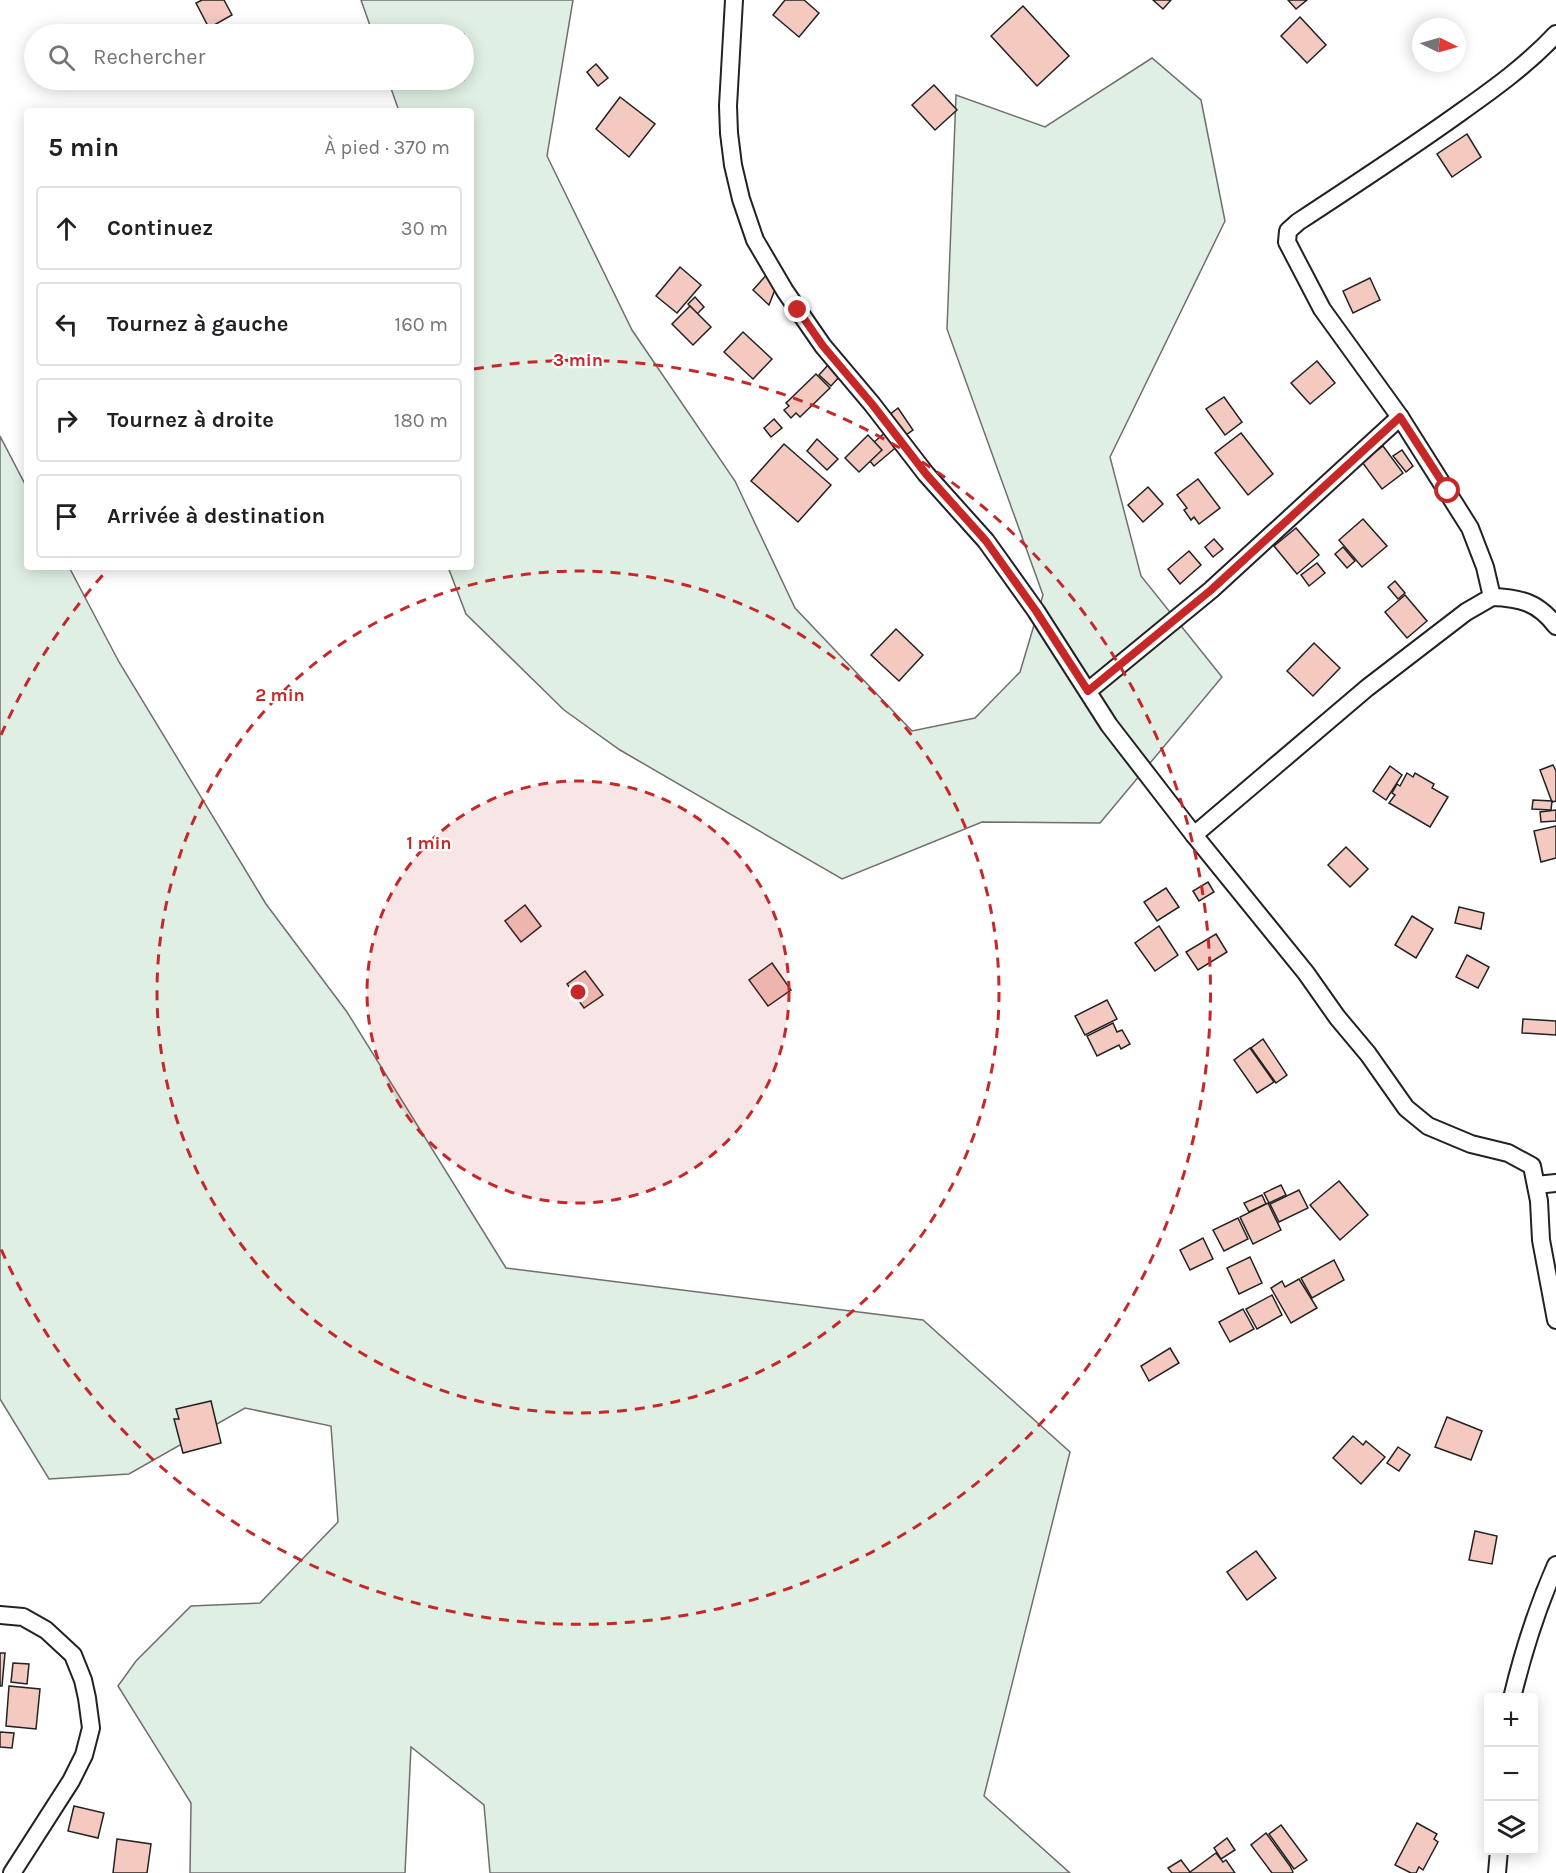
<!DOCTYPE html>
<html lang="fr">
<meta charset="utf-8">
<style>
:root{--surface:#fff;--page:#f2f2f2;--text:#202124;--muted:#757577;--line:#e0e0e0}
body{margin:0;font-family:Karla,sans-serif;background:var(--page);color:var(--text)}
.controls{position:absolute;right:18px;bottom:18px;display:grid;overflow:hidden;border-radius:6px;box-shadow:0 3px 15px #0003}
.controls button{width:54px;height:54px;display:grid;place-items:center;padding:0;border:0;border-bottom:2px solid var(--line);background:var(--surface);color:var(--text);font:30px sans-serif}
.compass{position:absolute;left:1412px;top:18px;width:54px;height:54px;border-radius:50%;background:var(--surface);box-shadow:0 3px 15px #0003;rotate:95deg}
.stop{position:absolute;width:18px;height:18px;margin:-14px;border:4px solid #c62828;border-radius:50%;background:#fff}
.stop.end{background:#c62828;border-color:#fff;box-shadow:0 2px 6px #0008}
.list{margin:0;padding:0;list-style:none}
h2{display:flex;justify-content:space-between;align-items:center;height:78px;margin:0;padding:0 24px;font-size:26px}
h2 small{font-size:20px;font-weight:400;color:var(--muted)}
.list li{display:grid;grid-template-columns:39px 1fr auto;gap:18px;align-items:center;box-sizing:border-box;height:84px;margin:0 12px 12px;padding:0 12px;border:2px solid var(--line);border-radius:6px}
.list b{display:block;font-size:22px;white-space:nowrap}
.list em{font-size:20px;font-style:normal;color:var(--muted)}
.icon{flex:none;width:33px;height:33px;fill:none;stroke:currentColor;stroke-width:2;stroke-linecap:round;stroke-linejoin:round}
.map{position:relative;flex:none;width:1556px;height:1873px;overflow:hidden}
.search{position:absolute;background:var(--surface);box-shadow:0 3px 15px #0003;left:24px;top:24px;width:450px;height:66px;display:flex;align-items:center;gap:15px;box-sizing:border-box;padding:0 21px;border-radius:33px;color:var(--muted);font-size:22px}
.panel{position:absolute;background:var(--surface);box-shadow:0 3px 15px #0003;left:24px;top:108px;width:450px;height:462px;border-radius:6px}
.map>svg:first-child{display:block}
.green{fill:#e0efe3;stroke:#6f6f6f;stroke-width:1.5}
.building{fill:#f3c9c0;stroke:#222;stroke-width:1.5}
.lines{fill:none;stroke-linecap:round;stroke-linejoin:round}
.minor-casing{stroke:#222;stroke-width:20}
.minor{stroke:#fff;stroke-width:16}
.route{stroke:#c62828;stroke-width:8}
.ring{fill:none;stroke:#c62828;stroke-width:3;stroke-dasharray:10 8}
.centre{fill:#c62828;stroke:#fff;stroke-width:3}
.ring-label{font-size:18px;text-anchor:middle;font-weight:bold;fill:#c62828;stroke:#fff;stroke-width:4.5;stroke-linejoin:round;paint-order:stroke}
</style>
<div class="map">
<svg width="1556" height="1873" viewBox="0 0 1556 1873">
<rect width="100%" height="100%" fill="#fff"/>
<g class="green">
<path d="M 361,0 L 573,0 L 547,156 L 632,330 L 735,481 L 795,608 L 912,731 L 975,718 L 1020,672 L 1043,595 L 947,329 L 956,95 L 1045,127 L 1152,58 L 1201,100 L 1225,221 L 1110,457 L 1141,576 L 1222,677 L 1100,823 L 982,822 L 842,879 L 620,750 L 564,710 L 466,614 L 448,567 L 471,567 L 471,339 L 473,328 L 471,324 L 471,111 L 399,111 L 388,80 L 464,80 L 464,34 L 373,34 Z"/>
<path d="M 0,436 L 27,488 L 27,567 L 69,567 L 119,662 L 266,904 L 347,1012 L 506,1268 L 923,1320 L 1070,1452 L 984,1796 L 1070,1873 L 490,1873 L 484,1805 L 411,1747 L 405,1873 L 190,1873 L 191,1803 L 118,1686 L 136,1661 L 191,1606 L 260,1603 L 338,1522 L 331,1426 L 245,1408 L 129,1474 L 49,1479 L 0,1399 Z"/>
</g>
<g class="building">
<path d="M 202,0 L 224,0 L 232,15 L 209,28 L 196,3 Z"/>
<path d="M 785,0 L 804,0 L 819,13 L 799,37 L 773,15 Z"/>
<path d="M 1153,0 L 1171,0 L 1163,9 Z"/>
<path d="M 1288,0 L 1307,0 L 1296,9 Z"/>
<path d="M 1023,6 L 1069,56 L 1037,86 L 991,36 Z"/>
<path d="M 1300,17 L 1326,45 L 1307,63 L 1281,36 Z"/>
<path d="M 596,64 L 608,78 L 598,86 L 587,72 Z"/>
<path d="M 934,85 L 957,110 L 935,130 L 912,105 Z"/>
<path d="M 620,97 L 655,124 L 629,157 L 596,129 Z"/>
<path d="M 1467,134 L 1481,157 L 1452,177 L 1437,154 Z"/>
<path d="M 680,267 L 701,285 L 677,313 L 656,296 Z"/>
<path d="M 769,272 L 776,287 L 769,305 L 753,290 Z"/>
<path d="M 1370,278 L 1380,300 L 1353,313 L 1343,291 Z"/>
<path d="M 695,297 L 704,307 L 697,314 L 688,304 Z"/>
<path d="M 690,306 L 711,327 L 693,345 L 672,324 Z"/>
<path d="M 743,332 L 772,359 L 753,379 L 724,352 Z"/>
<path d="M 1317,361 L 1335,383 L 1310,404 L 1291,383 Z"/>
<path d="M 828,365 L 840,376 L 831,386 L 819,375 Z"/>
<path d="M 816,374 L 830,388 L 800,417 L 796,413 L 791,418 L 784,410 L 789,406 L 786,403 Z"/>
<path d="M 1224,397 L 1242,422 L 1225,435 L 1206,409 Z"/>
<path d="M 898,408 L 913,430 L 903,437 L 888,416 Z"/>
<path d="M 774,419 L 782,428 L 771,437 L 764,428 Z"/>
<path d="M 888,430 L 900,444 L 874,466 L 864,454 L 875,445 L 873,443 Z"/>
<path d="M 1241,433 L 1273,474 L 1248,495 L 1215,453 Z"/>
<path d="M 868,435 L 882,450 L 859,472 L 845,458 Z"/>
<path d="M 817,439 L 838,459 L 827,470 L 807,451 Z"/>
<path d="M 784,444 L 831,485 L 798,522 L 751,481 Z"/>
<path d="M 1383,446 L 1403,473 L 1382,489 L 1362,462 Z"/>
<path d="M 1402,450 L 1413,466 L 1406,472 L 1393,456 Z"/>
<path d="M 1198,479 L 1220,508 L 1199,524 L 1194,517 L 1191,520 L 1184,510 L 1187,508 L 1177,495 Z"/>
<path d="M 1148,487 L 1163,504 L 1143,522 L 1128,505 Z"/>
<path d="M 1363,519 L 1387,546 L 1362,567 L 1339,540 Z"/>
<path d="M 1296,528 L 1319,555 L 1297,574 L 1274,546 Z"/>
<path d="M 1214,539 L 1223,549 L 1213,557 L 1205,547 Z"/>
<path d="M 1343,547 L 1355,561 L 1347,568 L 1335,554 Z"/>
<path d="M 1189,551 L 1201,565 L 1180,584 L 1168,569 Z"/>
<path d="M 1317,563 L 1325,573 L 1309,586 L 1301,575 Z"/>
<path d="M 1395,581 L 1405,593 L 1398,599 L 1388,587 Z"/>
<path d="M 1405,595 L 1427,621 L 1407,638 L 1385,612 Z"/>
<path d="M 896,629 L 923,655 L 899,681 L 871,655 Z"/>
<path d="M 1314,643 L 1340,668 L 1313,696 L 1287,671 Z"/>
<path d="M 1553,765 L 1556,771 L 1556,801 L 1552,802 L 1540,770 Z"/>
<path d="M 1390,766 L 1402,775 L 1386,800 L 1373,791 Z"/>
<path d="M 1407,773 L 1413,777 L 1415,773 L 1434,784 L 1432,788 L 1448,797 L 1430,827 L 1389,803 L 1395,795 L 1392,793 L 1397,784 L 1400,786 Z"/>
<path d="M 1533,800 L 1552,801 L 1551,810 L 1532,809 Z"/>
<path d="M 1556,810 L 1556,821 L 1541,822 L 1540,812 Z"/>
<path d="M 1556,826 L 1556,858 L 1541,862 L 1534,831 Z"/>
<path d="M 1346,847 L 1368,869 L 1350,887 L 1328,865 Z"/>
<path d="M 1208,882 L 1214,892 L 1199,901 L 1193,891 Z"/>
<path d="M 1166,888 L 1179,907 L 1157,921 L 1144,902 Z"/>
<path d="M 525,905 L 541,926 L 521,942 L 505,921 Z"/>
<path d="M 1459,907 L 1484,913 L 1481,929 L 1455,923 Z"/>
<path d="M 1412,916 L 1433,929 L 1416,958 L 1395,945 Z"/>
<path d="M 1159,926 L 1178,955 L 1155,971 L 1135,943 Z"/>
<path d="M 1216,934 L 1227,952 L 1198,970 L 1186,952 Z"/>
<path d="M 1467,955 L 1489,967 L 1478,988 L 1456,977 Z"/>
<path d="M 772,963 L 791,990 L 768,1006 L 749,980 Z"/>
<path d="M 585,971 L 603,995 L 584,1008 L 567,984 Z"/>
<path d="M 1107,1000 L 1117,1019 L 1085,1035 L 1075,1016 Z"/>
<path d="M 1523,1019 L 1556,1021 L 1556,1035 L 1522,1033 Z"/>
<path d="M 1113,1023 L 1117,1032 L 1122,1030 L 1130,1044 L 1121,1049 L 1119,1045 L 1097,1056 L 1087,1036 Z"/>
<path d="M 1263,1039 L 1287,1075 L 1276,1083 L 1251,1048 Z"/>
<path d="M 1250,1048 L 1274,1082 L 1257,1093 L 1234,1060 Z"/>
<path d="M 1339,1181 L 1368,1215 L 1340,1240 L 1310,1205 Z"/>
<path d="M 1281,1185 L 1286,1195 L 1269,1203 L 1264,1193 Z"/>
<path d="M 1299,1190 L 1308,1208 L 1279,1222 L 1270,1204 Z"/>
<path d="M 1262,1195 L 1266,1204 L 1249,1212 L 1244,1203 Z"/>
<path d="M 1268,1203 L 1281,1230 L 1253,1244 L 1240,1217 Z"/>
<path d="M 1238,1218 L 1248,1239 L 1224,1251 L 1213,1230 Z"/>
<path d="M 1203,1238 L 1213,1259 L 1190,1270 L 1180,1250 Z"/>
<path d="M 1250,1257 L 1262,1283 L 1239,1294 L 1227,1268 Z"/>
<path d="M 1334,1260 L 1344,1280 L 1312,1298 L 1301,1278 Z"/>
<path d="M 1299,1279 L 1317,1308 L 1291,1323 L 1271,1288 L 1282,1281 L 1285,1287 Z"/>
<path d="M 1272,1295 L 1282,1315 L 1257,1329 L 1246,1309 Z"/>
<path d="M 1243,1309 L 1254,1329 L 1230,1342 L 1219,1322 Z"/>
<path d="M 1170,1348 L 1179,1363 L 1149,1381 L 1141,1366 Z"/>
<path d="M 211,1401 L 221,1443 L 183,1453 L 174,1419 L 179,1419 L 176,1409 Z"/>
<path d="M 1447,1417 L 1482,1431 L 1471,1460 L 1435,1447 Z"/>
<path d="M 1353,1436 L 1363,1445 L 1366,1441 L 1385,1457 L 1361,1484 L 1333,1458 Z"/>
<path d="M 1398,1447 L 1410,1455 L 1399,1471 L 1387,1463 Z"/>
<path d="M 1475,1531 L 1497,1536 L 1492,1564 L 1469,1560 Z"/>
<path d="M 1256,1551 L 1276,1578 L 1247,1600 L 1227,1572 Z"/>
<path d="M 0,1653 L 5,1653 L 2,1686 L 0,1686 Z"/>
<path d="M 13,1663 L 29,1664 L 27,1684 L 11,1682 Z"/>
<path d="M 9,1686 L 40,1689 L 36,1729 L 6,1726 Z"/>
<path d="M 0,1732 L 14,1733 L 12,1748 L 0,1747 Z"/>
<path d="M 74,1806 L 104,1813 L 98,1838 L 68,1831 Z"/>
<path d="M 1417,1823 L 1437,1834 L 1434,1839 L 1438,1842 L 1423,1870 L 1419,1867 L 1416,1873 L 1411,1873 L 1395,1865 Z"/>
<path d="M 1281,1825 L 1307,1860 L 1294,1869 L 1269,1834 Z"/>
<path d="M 1266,1833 L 1290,1866 L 1293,1872 L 1292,1873 L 1272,1873 L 1251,1845 Z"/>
<path d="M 1227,1838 L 1235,1850 L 1221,1859 L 1214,1848 Z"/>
<path d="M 117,1839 L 151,1844 L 147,1873 L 113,1873 Z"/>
<path d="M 1216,1853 L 1223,1862 L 1226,1860 L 1235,1873 L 1172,1873 L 1168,1868 L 1181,1860 L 1190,1872 Z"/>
</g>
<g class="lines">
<g class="minor-casing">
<g id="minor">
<path d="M 734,0 L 728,106 L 729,133 L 733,165 L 741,199 L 755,240 L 785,291 L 823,346 L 872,404 L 926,474 L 986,541 L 1036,611 L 1109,725 L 1194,835 L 1306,973 L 1337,1017 L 1368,1054 L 1406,1108 L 1428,1126 L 1471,1144 L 1508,1153 L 1532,1166 L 1539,1201 L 1541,1240 L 1556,1320"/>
<path d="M 1492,597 C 1520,598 1538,602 1556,626"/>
<path d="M 1088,691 L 1211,590 L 1400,417"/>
<path d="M 1194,835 L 1367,688 L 1466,612 L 1492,597 L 1485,567 L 1470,528 L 1400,417 L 1322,309 L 1287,242 L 1288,231 L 1298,222 C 1353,186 1408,150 1461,112 C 1495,88 1528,64 1556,34"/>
<path d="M 1536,1185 L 1556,1183"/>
<path d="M 0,1615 L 23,1617 L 46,1630 L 73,1655 L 83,1680 L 87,1698 L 91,1728 L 84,1755 L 71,1781 L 12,1873"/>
<path d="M 1512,1698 C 1523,1652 1537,1608 1556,1565"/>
<path d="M 1497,1873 L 1499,1850"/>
</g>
</g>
<use href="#minor" class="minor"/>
</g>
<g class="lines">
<path class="route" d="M 798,310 L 823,346 L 872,404 L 926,474 L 986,541 L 1036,611 L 1088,691 L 1211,590 L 1400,417 L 1448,491"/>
</g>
<circle cx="578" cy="992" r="211" fill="#c62828" fill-opacity=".12"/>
<g class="ring">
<circle cx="578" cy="992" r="211"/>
<circle cx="578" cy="992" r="421"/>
<path d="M1 735A632 632 0 0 1 108 569M474 369A632 632 0 1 1 1 1249"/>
</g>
<circle cx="578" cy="992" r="9" class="centre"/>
<g class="ring-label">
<text x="578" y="366">3 min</text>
<text x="280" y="701">2 min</text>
<text x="429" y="849">1 min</text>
</g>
</svg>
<div class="controls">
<button>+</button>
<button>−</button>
<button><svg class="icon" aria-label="layers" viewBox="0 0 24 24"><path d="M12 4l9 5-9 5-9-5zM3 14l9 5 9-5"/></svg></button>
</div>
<svg class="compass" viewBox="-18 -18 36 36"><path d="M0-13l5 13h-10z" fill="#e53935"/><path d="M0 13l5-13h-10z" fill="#757577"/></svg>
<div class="stop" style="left:1448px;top:491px"></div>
<div class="stop end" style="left:798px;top:310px"></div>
<div class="search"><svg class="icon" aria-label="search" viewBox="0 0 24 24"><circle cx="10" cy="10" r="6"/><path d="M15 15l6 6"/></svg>Rechercher</div>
<section class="panel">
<h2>5 min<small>À pied · 370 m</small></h2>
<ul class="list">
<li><svg class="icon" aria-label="ahead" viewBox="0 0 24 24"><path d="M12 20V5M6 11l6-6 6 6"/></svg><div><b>Continuez</b></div><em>30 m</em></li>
<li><svg class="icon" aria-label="left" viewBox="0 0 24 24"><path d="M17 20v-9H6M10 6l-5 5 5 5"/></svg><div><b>Tournez à gauche</b></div><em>160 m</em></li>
<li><svg class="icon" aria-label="right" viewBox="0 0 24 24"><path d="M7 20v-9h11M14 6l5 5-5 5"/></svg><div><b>Tournez à droite</b></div><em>180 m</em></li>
<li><svg class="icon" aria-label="arrive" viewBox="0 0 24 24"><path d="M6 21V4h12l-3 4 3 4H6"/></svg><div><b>Arrivée à destination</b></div></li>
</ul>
</section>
</div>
